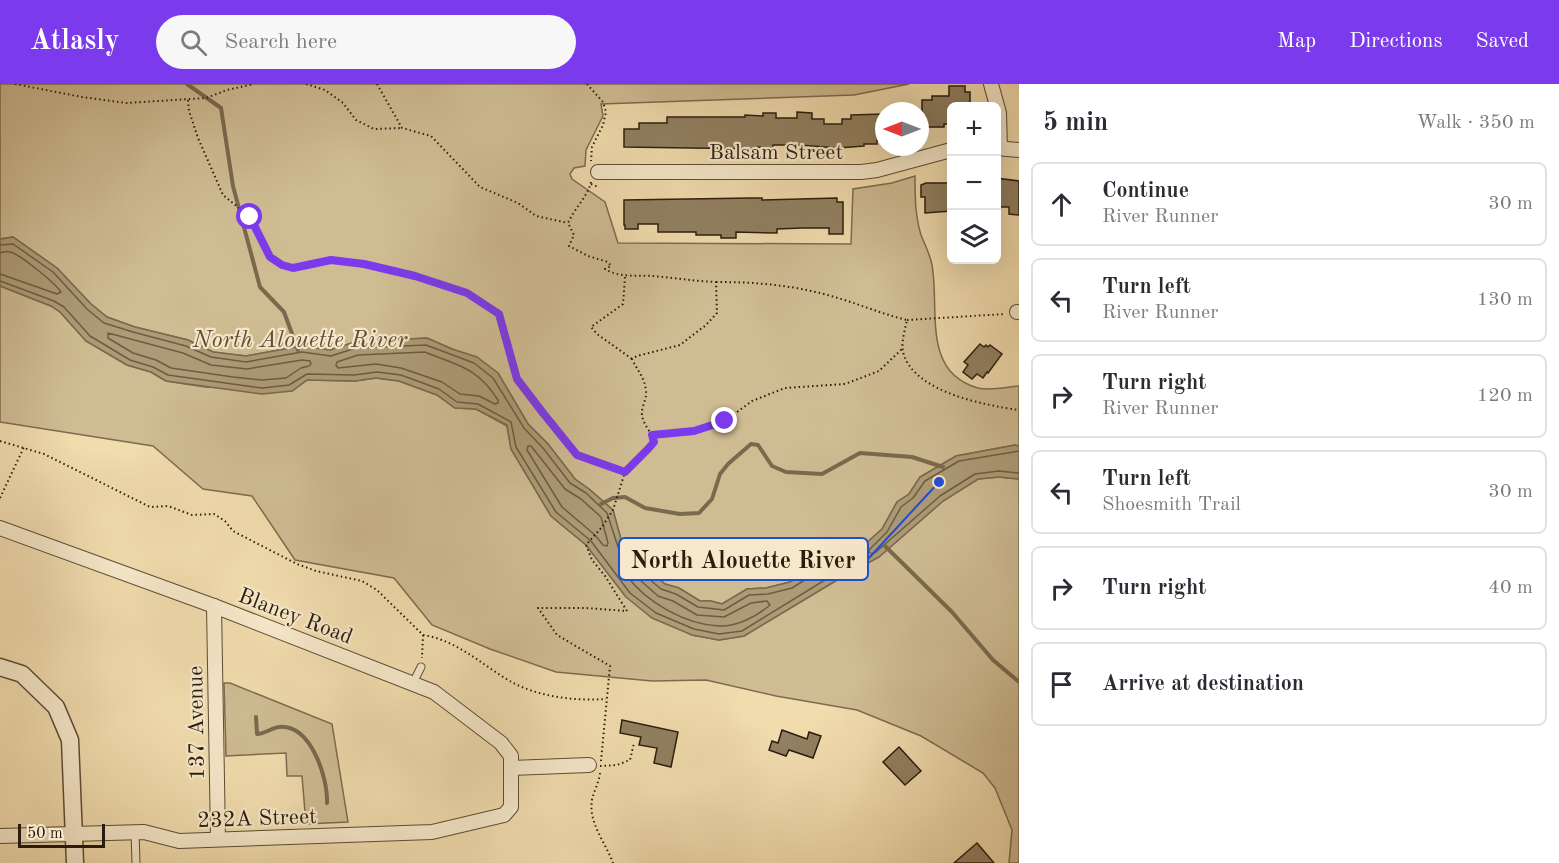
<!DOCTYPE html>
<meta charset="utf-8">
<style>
:root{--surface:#fff;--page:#f7f7f7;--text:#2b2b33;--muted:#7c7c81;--line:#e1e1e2;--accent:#7c3aed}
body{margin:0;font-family:"Old Standard TT",serif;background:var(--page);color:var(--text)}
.controls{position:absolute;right:18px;top:18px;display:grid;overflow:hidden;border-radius:9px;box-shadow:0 6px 24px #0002}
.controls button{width:54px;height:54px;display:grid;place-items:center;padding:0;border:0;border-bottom:2px solid var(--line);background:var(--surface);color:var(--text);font:30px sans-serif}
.compass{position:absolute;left:875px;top:18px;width:54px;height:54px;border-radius:50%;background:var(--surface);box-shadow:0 6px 24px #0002;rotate:270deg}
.scale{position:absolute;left:18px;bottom:15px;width:87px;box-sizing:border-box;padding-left:6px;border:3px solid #2a1d0d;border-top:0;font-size:16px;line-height:21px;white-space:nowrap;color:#2a1d0d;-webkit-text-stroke:4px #f6e8ca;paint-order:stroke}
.stop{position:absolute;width:18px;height:18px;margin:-14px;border:4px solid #7c3aed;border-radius:50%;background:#fff}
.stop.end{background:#7c3aed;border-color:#fff;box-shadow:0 2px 6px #0008}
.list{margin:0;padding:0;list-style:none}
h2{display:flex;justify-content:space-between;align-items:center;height:78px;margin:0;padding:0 24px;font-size:26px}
h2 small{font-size:20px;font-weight:400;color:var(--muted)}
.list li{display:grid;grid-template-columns:39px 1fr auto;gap:18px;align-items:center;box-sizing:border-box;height:84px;margin:0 12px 12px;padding:0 12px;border:2px solid var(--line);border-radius:9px}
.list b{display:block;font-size:22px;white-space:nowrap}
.list p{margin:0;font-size:20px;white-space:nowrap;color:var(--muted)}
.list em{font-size:20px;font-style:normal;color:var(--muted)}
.icon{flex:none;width:33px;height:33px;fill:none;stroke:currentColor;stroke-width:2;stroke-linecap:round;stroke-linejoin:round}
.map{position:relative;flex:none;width:1019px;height:779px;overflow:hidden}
header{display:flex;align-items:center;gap:36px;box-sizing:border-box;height:84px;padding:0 30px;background:var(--accent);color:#fff}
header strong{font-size:28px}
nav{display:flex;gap:33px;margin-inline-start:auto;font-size:21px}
.search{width:420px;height:54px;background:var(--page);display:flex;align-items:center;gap:15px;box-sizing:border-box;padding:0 21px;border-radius:33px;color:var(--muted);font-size:22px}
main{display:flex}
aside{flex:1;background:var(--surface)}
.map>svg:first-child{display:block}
.green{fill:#cfbc93;stroke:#7c6c50;stroke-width:1.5}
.water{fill:#ad9b77;stroke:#79694d;stroke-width:1.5}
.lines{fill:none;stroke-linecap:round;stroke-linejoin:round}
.shore{stroke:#6c5c42;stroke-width:1.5}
.stream{stroke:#79694d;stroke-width:4}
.building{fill:#918061;stroke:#2a1d0d;stroke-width:1.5}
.service-casing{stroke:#5c4d35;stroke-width:9}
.minor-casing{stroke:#5c4d35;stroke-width:16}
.tertiary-casing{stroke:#5c4d35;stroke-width:19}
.path{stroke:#2a1d0d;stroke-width:2;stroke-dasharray:1.5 3;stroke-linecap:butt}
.service{stroke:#f6e8ca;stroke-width:7}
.minor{stroke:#f6e8ca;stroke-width:14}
.tertiary{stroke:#f6e8ca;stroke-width:16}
.route{stroke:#7c3aed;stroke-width:8}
.labels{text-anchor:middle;stroke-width:4.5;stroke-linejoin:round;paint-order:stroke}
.street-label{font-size:22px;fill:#2a1d0d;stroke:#f6e8ca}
.water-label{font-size:24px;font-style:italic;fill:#5e4f37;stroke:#f6e8ca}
.leader{fill:none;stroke:#1d4ed8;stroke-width:2}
.callout-dot{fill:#1d4ed8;stroke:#f6e8ca;stroke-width:2}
.callout{fill:#f6e8ca;stroke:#1d4ed8;stroke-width:2}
.callout-label{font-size:24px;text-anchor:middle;font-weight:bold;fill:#2a1d0d}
</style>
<header>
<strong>Atlasly</strong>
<div class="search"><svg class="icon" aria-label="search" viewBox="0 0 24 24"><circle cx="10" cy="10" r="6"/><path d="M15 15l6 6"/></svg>Search here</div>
<nav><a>Map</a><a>Directions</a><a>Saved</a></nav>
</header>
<main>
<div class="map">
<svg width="1019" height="779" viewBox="0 0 1019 779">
<rect width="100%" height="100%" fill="#f1dcae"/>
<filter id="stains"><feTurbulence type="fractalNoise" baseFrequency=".00333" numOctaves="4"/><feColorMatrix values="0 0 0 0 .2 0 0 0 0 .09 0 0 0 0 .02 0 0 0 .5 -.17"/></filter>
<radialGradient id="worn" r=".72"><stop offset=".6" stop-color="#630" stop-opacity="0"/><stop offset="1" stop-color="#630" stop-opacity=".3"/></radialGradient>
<g class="green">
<path d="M 0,0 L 909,0 L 854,11 L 601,20 L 603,32 L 586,66 L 585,82 L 574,84 L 570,90 L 572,95 L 605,118 L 618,159 L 851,160 L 853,105 L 892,99 L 915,92 C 915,112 915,131 921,151 C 925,161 930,170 932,181 C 940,224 921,288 978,304 C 990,307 1007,303 1019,302 L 1019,362 L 1015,361 L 956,372 L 920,393 L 909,410 L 897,418 L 882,445 L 856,469 L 828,474 L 790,498 L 766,504 L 747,505 L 722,520 L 711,517 L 700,517 L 679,504 L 665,500 L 647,485 L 622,459 L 613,426 L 589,405 L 575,395 L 548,360 L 528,340 L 498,289 L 452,265 L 427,254 L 355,258 L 330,266 L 302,262 L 246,272 L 213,268 L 188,256 L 135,243 L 107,233 L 91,220 L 57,184 L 13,153 L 0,155 Z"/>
<path d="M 0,202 L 51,222 L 60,228 L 86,257 L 127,281 L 151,288 L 166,297 L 205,303 L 292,307 L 307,296 L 355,297 L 376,294 L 399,297 L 437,311 L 455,324 L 476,325 L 507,342 L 511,365 L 551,432 L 586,461 L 626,513 L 692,551 L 719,556 L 744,552 L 842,493 L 879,473 L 943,417 L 978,395 L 999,393 L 1019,395 L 1019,779 L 1009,779 L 1012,746 L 995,704 L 983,689 L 921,652 L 857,626 L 776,612 L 706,596 L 652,597 L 556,588 L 490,565 L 432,541 L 394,494 L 295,476 L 252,412 L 203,405 L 153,362 L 0,338 Z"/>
<path d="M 224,599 L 230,599 L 332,640 L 348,738 L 306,740 L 302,692 L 287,692 L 286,669 L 226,672 Z"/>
</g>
<path class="water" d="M 13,153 L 57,184 L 91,220 L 107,233 L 135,243 L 188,256 L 213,268 L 246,272 L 302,262 L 330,266 L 355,258 L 427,254 L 452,265 L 477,273 L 498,289 L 528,340 L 548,360 L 575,395 L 589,405 L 613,426 L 622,459 L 647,485 L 665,500 L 679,504 L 700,517 L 711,517 L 722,520 L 747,505 L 766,504 L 790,498 L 828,474 L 856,468 L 882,445 L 897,418 L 909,410 L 920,393 L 956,372 L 1015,361 L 1019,362 L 1019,395 L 999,393 L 978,395 L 943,417 L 879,473 L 842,493 L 744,552 L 719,556 L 692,551 L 652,534 L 626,513 L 586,461 L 551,432 L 511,365 L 507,341 L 476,325 L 455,324 L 437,311 L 399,297 L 376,294 L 355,297 L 307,296 L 292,307 L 262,310 L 166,297 L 151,288 L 127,281 L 86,257 L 60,228 L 51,222 L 0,202 L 0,155 Z"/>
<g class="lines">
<g class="shore">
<path d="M 0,161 L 13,160 L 53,188 L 87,225 L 104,239 L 133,248 L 186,262 L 211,273 L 246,278 L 302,268 L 331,272 L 356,264 L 426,261 L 474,279 L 493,294 L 524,344 L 543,364 L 570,399 L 586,409 L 607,429 L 618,463 L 642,489 L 661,505 L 676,510 L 698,523 L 724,526 L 749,511 L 768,510 L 792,504 L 830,480 L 848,476 L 851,480 L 742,547 L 719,550 L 694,545 L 656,529 L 630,509 L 591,457 L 556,428 L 516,363 L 511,338 L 478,320 L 457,318 L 439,305 L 401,291 L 377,288 L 354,291 L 307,290 L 289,301 L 262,304 L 168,291 L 153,283 L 130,276 L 90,252 L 64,223 L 54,217 L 0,197"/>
<path d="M 0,169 C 3,168 7,167 10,168 C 20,170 56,200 61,208 L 57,210 L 0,190"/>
<path d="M 108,249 L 183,269 L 211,281 L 247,285 L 302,276 L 310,277 L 311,280 L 309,282 L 301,284 L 286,294 L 262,296 L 233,293 L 171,284 L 156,276 L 133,269 L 108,254 Z"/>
<path d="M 425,268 C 459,282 477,283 498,316 L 498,319 L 495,320 L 479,312 L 460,310 L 442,298 L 401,284 L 376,280 L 338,284 L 336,281 L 337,278 L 358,271 Z"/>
<path d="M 528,362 L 531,362 L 565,405 L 581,415 L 601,433 L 608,459 L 607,462 L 603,461 L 595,451 L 562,423 L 527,366 Z"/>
<path d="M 1019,367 L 959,377 L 925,397 L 913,414 L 901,423 L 887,448 L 870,465 L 869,468 L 872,470 L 876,468 L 940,412 L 975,390 L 999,387 L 1019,389"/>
<path d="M 628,488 L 631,488 L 658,512 L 673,517 L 697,531 L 724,533 L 751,519 L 767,517 L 770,521 C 757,532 737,543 719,542 C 686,541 646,518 627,492 Z"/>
</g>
<g class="stream">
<path d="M 187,0 L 221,24 L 233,102 L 260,203 L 284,228 L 298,266"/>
<path d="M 601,420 L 613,414 L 625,413 L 645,424 L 680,430 L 699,429 L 712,415 L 720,390 L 728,380 L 751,360 L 758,361 L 772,382 L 786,388 L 822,390 L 860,369 L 912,373 L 943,383"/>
<path d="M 885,462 L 952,528 L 993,576 L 1019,598"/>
<path d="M 256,633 L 257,650 C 265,650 271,644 279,643 C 311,640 328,694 327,719"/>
</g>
</g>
<g class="building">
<path d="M 949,2 L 965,2 L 965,8 L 970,8 L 970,22 L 951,22 L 951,40 L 944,40 L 944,43 L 922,43 L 922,16 L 932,16 L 932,12 L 949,12 Z"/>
<path d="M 797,28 L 812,29 L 812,35 L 824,35 L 824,40 L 842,40 L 842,35 L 851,35 L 851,31 L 884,30 L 884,56 L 877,56 L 877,60 L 864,60 L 864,62 L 838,64 L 799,61 L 773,61 L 773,64 L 758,63 L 758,65 L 624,63 L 624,45 L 639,45 L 639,39 L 667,39 L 667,33 L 745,33 L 745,31 L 763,32 L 763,29 L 776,29 L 776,34 L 797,34 Z"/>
<path d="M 996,94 L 1019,97 L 1019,131 L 1009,130 L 1009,123 L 996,123 Z"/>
<path d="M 926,99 L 951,99 L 951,127 L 925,129 L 925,113 L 921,113 L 921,101 Z"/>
<path d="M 751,114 L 762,114 L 762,116 L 837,114 L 837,118 L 843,118 L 843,150 L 829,150 L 829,144 L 802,144 L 777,145 L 777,149 L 736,148 L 736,154 L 721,154 L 721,151 L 696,151 L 696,148 L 658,148 L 658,140 L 638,140 L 638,145 L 625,145 L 625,141 L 624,141 L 624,116 Z"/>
<path d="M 980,260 L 984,263 L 986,261 L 988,263 L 990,261 L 1002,270 L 988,289 L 987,288 L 983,294 L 977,290 L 972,295 L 963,288 L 968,281 L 964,278 Z"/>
<path d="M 622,636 L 678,648 L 671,683 L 654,679 L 657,664 L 639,661 L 641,653 L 620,649 Z"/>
<path d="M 782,646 L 807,655 L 809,648 L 821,652 L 813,674 L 789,666 L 786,672 L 769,666 L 772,657 L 778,659 Z"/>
<path d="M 899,663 L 921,687 L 905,701 L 883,678 Z"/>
<path d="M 977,759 L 994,779 L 954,779 Z"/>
</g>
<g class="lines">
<g class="service-casing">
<g id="service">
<path d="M 413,599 L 421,583"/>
<path d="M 135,748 L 136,779"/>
</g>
</g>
<g class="minor-casing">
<g id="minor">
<path d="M 991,0 L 999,29 L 1000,64"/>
<path d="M 996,64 L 1019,66"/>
<path d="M 598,88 L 861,88 L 877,86 L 951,66"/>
<path d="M 1017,228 L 1019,228"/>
<path d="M 0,444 L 214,522 L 434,608 L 501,659 L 511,672 L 511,723 L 504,731 L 432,748 L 179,757 L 144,748 L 0,752"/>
<path d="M 214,522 L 218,755"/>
<path d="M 511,684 L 589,681"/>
</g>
</g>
<g class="tertiary-casing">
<path id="tertiary" d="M 0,583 L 22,590 L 56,623 L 70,656 L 75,779"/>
</g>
<g class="path">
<path d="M 15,0 L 82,13 L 126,19 L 206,14 L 227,6 L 254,0"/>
<path d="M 306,0 L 325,6 L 343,19 L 356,36 L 374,45 L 402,44"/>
<path d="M 377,0 L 402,44 L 431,52 L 480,103 L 518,119 L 536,132 L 568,139"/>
<path d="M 587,0 L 603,18 L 606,28 L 603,41 L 592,63 L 591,77"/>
<path d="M 188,16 L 189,27 L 198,54 L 223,111 L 250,133 L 270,173 L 282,181 L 293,184 L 331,176 L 364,180 L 415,192 L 467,209 L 499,230 L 517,295 L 543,329 L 577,371 L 625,388"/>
<path d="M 591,98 C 588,112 574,125 568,139 L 574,151 L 569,162 L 588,172 L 608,178 L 611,182 L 605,185 C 619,194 637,191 653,192 C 674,194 694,197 716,198 L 717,229 L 706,241 L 680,261 L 637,272 L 632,275 C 637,286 645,294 646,307 C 647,315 641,323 642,331 C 643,341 652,348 654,358 L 649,365 L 625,388 L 613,426 L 602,443 L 586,461 L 592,476 L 605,492 L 627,527 L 586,524 L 538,524 L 557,551 L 610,582 L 601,677"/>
<path d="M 591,100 L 598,103"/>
<path d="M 625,193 L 623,220 L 591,243 L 597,250 L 632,275"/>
<path d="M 716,198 C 755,198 793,201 831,212 C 857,219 881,230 907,236 C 905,246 901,258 903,268 C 913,308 984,321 1019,326"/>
<path d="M 907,236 L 1005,230"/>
<path d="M 652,351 L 695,347 L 725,337 L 752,317 L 785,304 L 845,300 L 879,287 L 902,265"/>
<path d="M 0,357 L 44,370 L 150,423 L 168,422 L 192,431 L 214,430 L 225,437 L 233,447 L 297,480 L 316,487 L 362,497 L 377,506 L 423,551 L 422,574"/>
<path d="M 0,414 L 24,363"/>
<path d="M 423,551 C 456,556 480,579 508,596 C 537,613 573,617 606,615"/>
<path d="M 600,682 L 617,681 L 630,676 L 634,659"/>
<path d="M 600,689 C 599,698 594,707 592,716 C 588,739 606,759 613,779"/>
</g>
<use href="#service" class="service"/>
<use href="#minor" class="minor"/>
<use href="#tertiary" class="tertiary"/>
</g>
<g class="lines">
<path class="route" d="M 250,133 L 270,173 L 282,181 L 293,184 L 331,176 L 364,180 L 415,192 L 467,209 L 499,230 L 517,295 L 543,329 L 577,371 L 625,388 L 648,365 L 654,358 L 652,351 L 694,347 L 725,337"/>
</g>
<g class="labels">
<g class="street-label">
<text x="776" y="75">Balsam Street</text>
<text transform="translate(296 531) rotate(21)" y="8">Blaney Road</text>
<text transform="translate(195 639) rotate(-91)" y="8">137 Avenue</text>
<text transform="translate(257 733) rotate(-2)" y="8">232A Street</text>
</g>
<g class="water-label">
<text x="300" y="263">North Alouette River</text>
</g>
</g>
<path class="leader" d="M939 398L868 475"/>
<circle class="callout-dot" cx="939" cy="398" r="6"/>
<rect class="callout" x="619" y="454" width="249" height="42" rx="6"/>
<g class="callout-label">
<text x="743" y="484">North Alouette River</text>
</g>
<rect width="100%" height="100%" filter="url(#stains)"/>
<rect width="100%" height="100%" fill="url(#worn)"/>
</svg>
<div class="controls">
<button>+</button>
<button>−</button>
<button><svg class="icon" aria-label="layers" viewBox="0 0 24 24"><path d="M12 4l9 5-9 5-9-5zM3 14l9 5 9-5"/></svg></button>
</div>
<svg class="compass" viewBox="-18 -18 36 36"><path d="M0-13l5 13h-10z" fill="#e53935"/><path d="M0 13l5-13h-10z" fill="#7c7c81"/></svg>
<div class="scale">50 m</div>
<div class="stop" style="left:250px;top:133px"></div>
<div class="stop end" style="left:725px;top:337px"></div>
</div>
<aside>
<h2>5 min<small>Walk · 350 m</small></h2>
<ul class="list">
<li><svg class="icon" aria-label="ahead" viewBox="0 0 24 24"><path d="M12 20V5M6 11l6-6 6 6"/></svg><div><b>Continue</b><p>River Runner</p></div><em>30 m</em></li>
<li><svg class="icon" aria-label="left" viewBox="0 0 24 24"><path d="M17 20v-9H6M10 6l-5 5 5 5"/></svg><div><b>Turn left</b><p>River Runner</p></div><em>130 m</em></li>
<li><svg class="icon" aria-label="right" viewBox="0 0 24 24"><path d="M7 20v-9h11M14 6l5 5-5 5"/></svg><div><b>Turn right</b><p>River Runner</p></div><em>120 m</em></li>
<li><svg class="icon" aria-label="left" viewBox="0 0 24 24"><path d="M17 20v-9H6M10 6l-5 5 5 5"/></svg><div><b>Turn left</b><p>Shoesmith Trail</p></div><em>30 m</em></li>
<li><svg class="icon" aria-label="right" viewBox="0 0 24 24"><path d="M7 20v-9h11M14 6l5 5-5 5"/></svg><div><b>Turn right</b></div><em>40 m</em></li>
<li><svg class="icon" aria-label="arrive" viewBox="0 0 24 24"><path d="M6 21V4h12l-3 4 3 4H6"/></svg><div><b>Arrive at destination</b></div></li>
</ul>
</aside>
</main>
